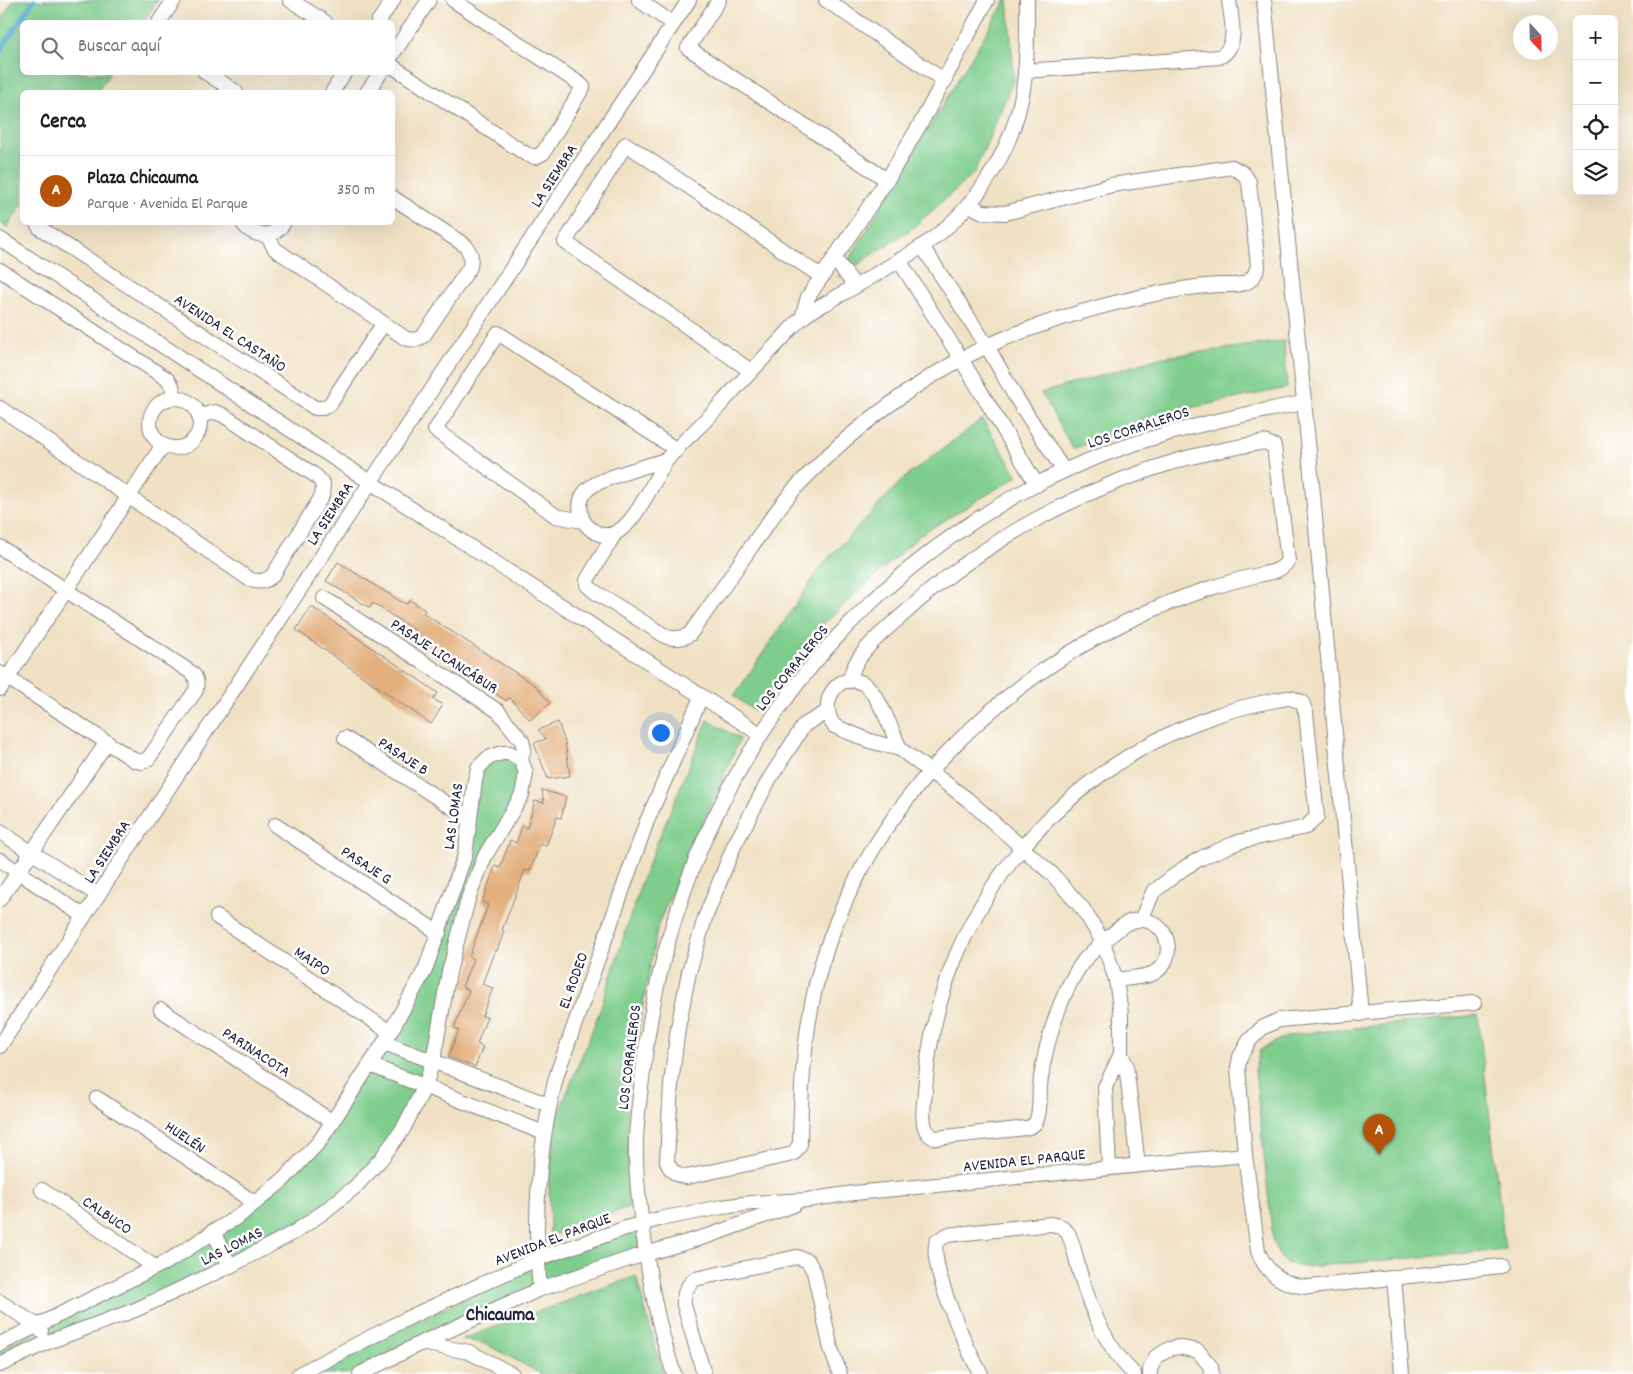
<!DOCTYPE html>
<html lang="es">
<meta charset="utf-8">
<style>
:root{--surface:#fff;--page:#f2f2f2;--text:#202124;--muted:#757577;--line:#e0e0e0;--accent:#b45309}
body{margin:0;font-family:Dekko,sans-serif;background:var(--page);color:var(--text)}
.controls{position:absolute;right:15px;top:15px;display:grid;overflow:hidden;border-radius:8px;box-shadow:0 5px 20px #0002}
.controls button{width:45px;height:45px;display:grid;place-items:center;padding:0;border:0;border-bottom:1px solid var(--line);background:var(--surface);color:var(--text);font:25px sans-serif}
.compass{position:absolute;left:1513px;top:15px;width:45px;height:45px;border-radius:50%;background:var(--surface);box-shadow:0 5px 20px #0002;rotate:158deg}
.you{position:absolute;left:660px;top:732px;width:18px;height:18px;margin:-12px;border:4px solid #fff;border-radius:50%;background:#1a73e8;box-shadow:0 0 0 8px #1a73e833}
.badge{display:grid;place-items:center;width:32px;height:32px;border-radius:50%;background:var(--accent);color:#fff;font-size:16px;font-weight:700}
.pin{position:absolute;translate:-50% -41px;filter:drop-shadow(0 1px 2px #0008)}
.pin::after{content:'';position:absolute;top:26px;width:18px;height:15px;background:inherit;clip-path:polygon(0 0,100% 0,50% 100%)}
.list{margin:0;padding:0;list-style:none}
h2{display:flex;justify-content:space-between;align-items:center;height:65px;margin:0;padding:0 20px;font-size:21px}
h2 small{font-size:16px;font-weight:400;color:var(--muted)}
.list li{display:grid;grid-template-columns:32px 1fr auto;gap:15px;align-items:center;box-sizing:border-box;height:70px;padding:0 20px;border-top:1px solid var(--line)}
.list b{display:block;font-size:19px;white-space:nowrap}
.list p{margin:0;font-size:16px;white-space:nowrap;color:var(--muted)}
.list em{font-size:16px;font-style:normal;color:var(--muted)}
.icon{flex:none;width:28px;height:28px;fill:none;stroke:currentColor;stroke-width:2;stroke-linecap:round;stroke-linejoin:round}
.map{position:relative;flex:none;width:1633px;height:1374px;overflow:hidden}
.search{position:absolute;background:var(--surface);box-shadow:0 5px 20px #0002;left:20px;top:20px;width:375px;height:55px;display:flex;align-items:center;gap:12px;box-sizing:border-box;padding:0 18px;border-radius:8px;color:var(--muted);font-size:19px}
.panel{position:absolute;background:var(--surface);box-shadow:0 5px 20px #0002;left:20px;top:90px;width:375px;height:135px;border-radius:8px}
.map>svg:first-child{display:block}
.green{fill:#7ecd8d;stroke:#507864}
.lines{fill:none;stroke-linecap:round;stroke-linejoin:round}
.stream{stroke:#4ca9ca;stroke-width:5}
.building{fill:#e3af7c}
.minor-casing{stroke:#898280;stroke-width:16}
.minor{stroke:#fff;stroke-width:14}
.labels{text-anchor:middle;stroke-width:5;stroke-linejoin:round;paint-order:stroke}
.street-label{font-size:16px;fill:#22223b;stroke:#fff}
.quarter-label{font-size:19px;font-weight:bold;fill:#22223b;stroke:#fff}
</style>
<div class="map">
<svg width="1633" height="1374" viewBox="0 0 1633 1374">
<rect width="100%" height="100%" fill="#fff"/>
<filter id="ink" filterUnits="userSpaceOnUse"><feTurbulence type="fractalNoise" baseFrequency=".02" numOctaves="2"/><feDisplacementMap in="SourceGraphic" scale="10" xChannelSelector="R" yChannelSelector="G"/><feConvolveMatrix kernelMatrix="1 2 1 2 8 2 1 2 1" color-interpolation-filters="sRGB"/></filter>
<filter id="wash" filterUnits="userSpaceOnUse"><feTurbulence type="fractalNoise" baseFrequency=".0096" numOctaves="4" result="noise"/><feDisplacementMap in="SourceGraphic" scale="20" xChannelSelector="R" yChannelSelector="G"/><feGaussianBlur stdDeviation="1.12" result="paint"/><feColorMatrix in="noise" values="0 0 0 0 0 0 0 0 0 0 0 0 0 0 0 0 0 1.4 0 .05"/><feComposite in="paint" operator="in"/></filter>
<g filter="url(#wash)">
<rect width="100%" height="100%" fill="#f0e1c4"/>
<g class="green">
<path d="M 14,0 L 158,0 L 143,22 L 22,22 L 22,72 L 110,73 L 97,92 L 22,92 L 22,205 L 7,228 L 0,223 L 0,21 Z"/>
<path d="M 1006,0 L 1008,0 L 1014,79 L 974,173 L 914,227 L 838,278 Z"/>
<path d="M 1284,341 L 1287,388 L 1170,412 L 1073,449 L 1041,393 L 1163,357 Z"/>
<path d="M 982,419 L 1018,476 L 920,535 L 810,636 L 754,711 L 734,696 L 823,564 L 903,479 Z"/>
<path d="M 708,720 L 740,739 L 658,924 L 627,1090 L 629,1207 L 550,1236 L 549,1180 L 556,1120 L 599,1013 L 643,877 Z"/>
<path d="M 510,757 L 523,774 L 519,794 L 482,855 L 422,1085 L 378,1157 L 323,1208 L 229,1263 L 0,1361 L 0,1348 L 40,1329 L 286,1183 L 429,971 L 479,782 L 486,766 Z"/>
<path d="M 1478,1015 L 1505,1250 L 1305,1267 C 1283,1264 1281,1262 1273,1241 L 1255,1070 L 1260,1050 L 1278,1040 L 1296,1034 Z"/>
<path d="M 636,1228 L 639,1247 L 636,1251 L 418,1338 L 349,1374 L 311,1374 L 415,1322 L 539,1264 Z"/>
<path d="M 636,1276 L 663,1374 L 541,1374 L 486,1344 L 462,1339 Z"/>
</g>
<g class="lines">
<path class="stream" d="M 0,51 L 34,0"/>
</g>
<g id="blocks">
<g class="building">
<path d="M 338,562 L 400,601 L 407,604 L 410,600 L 425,610 L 423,613 L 536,686 L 550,703 L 530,720 L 509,697 L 507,701 L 425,648 L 429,642 L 419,636 L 420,634 L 373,603 L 370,608 L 326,581 Z"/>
<path d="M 311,606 L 438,693 L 433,699 L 443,705 L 431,724 L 296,630 Z"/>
<path d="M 558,722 L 565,742 L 570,776 L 548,779 L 534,743 L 546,739 L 538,730 Z"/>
<path d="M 542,790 L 566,797 L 561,818 L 557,817 L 546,846 L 540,844 L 530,871 L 525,870 L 502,930 L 504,931 L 497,951 L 495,950 L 482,984 L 493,988 L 482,1016 L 487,1017 L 477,1044 L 483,1047 L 475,1067 L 448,1057 L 459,1030 L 454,1028 L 469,990 L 462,987 L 473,959 L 469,957 L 488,905 L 482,902 L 495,866 L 500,868 L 510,840 L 516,843 L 522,826 L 527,828 L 535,801 L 544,803 Z"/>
</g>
</g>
</g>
<g filter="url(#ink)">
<use href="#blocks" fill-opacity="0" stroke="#898280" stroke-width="1"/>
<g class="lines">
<g class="minor-casing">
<g id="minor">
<path d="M 290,0 L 325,22"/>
<path d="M 639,0 L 673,24"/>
<path d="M 719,0 L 688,48 L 887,180"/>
<path d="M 826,0 L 945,81"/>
<path d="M 1264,0 L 1308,441 L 1361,1014"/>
<path d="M 159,22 L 174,0"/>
<path d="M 378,22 L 393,0"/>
<path d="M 392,55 L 429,0"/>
<path d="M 392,66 L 526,154 L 535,157 L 543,153 L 583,87 L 580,84 L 453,0"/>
<path d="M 1025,71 L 1219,57 C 1240,47 1231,19 1229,0"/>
<path d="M 205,72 L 236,92"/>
<path d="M 332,92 L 345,72"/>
<path d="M 367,92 L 381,72"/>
<path d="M 36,222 L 40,228 L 315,408 L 323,408 L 330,404 L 383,324"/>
<path d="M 242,222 C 253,238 274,240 284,222"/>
<path d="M 267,235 L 275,249 L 405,338 C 413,341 418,340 424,335 L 470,267 L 471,256 L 466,246 L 392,197"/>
<path d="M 0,239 L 370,482 L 760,734"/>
<path d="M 922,246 L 987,346 L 1015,396 L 1064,471"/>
<path d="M 835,259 L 855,286"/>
<path d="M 899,260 L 961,359 L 1037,485"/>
<path d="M 0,270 L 167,379 L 172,386 L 175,398"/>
<path d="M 802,318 L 808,297 L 887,180 L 922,121 L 987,0"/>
<path d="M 751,371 L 565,242 L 626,144 L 822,277"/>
<circle cx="175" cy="423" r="25"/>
<path d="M 0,408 L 249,579 C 258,583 266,582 273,575 L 322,496 L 323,484 L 316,476 L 223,415 L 215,412 L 199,416"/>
<path d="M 668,459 C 649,466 598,478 587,490 C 579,498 579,508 582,518 C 585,525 591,530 597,533 C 629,549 654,475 669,457 C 685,439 704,423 721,404 C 739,384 758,364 777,344 C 785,336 792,326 801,319 C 810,310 824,305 835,298 C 860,284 885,269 910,254 C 966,221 1007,164 1021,100 C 1028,67 1027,33 1027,0"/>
<path d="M 583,521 L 556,516 L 435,430 L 498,333 L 677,450"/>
<path d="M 614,535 L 587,580 L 587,585 L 595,592 L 667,637 C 676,639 683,639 690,634 C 711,605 731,576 751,547 C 766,526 781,503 799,484 C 858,422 937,364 1018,333 C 1070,314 1123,299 1177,290 C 1191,287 1205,286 1219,285 C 1227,285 1237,286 1245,283 C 1253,280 1256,274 1258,266 L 1249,182 L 1244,174 L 1232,167 L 1112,185 L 1005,213 L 983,212 L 969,205"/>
<path d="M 0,547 L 192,673 C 197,678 197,683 196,690 L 148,759 L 141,762 L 134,760 L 0,673"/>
<path d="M 324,598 L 498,711 L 522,741 L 524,749 L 521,760"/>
<path d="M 0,689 L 163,445"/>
<path d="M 827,712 L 804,725 L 770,778 L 734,846 L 705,918 L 689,972 L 678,1028 L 671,1084 L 667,1162 C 671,1172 677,1176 687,1177 L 789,1155 L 794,1153 L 800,1144 C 801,1078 805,1010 827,947 C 877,803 991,688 1126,622 C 1154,608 1182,597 1211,588 C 1227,583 1243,578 1259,575 C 1265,573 1274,573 1279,569 C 1282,568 1286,563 1288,561 L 1274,446 L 1264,442 C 1237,447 1209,452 1183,459 C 1081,489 984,540 906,612 C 890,626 863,647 854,667 C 852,671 851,676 850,681"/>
<path d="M 345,738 L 470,819"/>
<path d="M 900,749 C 893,732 880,699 868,687 C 844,666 815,698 834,726 L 870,741 L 900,749 L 967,799 L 1053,875 L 1083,909 L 1103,942 L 1116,980 L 1121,1013 L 1121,1054 L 1126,1065 L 1138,1165"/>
<path d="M 275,825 L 439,933"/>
<path d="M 0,832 L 98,895"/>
<path d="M 0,860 L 84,916"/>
<path d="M 0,899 L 107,742"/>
<path d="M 217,917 L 390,1032"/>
<path d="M 1116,980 C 1128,978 1144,978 1154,973 C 1179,958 1168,919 1139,920 C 1126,920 1116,931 1107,939 C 1100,945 1093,951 1087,957 C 1074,972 1065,992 1058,1011 C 1049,1035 1043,1059 1040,1085 C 1039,1095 1041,1109 1037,1119 C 1036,1124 1031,1127 1026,1128 L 936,1138 C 918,1134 924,1105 925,1091 C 935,918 1052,772 1214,716 C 1234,709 1255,704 1276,700 C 1281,700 1287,697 1291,698 C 1294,699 1298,701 1302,702 L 1306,713 L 1317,817 L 1306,827 L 1238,842 L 1201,858 L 1184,868 L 1153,892 L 1141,920"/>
<path d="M 1474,1003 L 1279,1020 L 1262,1028 L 1249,1041 L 1240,1057 L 1238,1067 L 1245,1155 L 1258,1251 C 1267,1275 1285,1286 1310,1287 L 1500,1266"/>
<path d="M 161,1010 L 333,1122"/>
<path d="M 384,1043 L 549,1105"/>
<path d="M 0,1046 L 98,895 L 689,0"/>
<path d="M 370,1065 L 544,1133"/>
<path d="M 97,1098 L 255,1203"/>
<path d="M 1109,1168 L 1105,1087 L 1121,1054"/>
<path d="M 42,1190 L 155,1267"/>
<path d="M 213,1231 L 230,1266"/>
<path d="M 1394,1277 L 1402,1374"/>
<path d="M 540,1289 C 533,1218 539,1143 557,1074 L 647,821 L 701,697"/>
<path d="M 0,1302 L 38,1326 L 41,1331"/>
<path d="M 421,1343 L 469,1352 L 512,1374"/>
<path d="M 0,1344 L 170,1260 L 240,1215 L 283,1180 L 319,1142 L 384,1043 L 425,970 L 465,855 L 475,781 L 478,768 L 488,758 L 502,753 L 510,753 L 521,760 L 526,773 L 522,795 L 485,856 L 469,896 L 449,972 L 433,1061 L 425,1086 L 403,1129 L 381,1159 L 355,1187 L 325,1211 L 295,1232 L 230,1266 L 135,1310 L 48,1342 L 0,1365"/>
<path d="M 299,1374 L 412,1316 L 537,1259 L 626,1228 L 659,1219 L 722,1207 L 752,1203 L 807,1200 L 854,1193 L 1245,1155"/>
<path d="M 360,1374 L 421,1343 L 540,1289 L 632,1258 L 711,1235 L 794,1205"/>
<path d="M 674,1374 C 659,1330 650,1284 644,1238 C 639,1205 635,1172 636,1139 C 637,1117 640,1094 643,1072 C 670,820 811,603 1037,484 C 1120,441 1212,420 1303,403"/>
<path d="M 704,1374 L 684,1305 C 683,1294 686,1286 695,1279 L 797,1257 L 808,1261 L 814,1272 L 831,1349 L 840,1374"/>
<path d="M 981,1374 C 968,1352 927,1263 937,1241 L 947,1235 L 1051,1224 L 1060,1226 L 1068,1233 C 1074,1245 1076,1260 1080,1273 C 1091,1310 1106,1347 1134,1374"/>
<path d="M 1150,1374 L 1150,1369 L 1156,1357 L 1169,1349 L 1178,1347 L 1198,1351 L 1211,1367 L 1212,1374"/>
</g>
</g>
<use href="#minor" class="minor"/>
</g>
</g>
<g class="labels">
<g class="street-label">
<text transform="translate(553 175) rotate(-57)" y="6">LA SIEMBRA</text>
<text transform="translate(231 332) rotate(33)" y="6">AVENIDA EL CASTAÑO</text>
<text transform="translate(1138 426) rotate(-18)" y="6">LOS CORRALEROS</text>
<text transform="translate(329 513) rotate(-57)" y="6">LA SIEMBRA</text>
<text transform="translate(445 655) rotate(33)" y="6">PASAJE LICANCÁBUR</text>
<text transform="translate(791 667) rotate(-51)" y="6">LOS CORRALEROS</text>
<text transform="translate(404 755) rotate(33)" y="6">PASAJE B</text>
<text transform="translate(452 816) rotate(-82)" y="6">LAS LOMAS</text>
<text transform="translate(106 851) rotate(-57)" y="6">LA SIEMBRA</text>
<text transform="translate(367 864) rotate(33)" y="6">PASAJE G</text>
<text transform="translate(313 960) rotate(34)" y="6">MAIPO</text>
<text transform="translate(572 980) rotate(-70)" y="6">EL RODEO</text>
<text transform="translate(257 1051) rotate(33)" y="6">PARINACOTA</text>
<text transform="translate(628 1057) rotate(-83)" y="6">LOS CORRALEROS</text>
<text transform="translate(186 1136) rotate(34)" y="6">HUELÉN</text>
<text transform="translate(1024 1159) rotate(-6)" y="6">AVENIDA EL PARQUE</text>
<text transform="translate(108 1214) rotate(34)" y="6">CALBUCO</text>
<text transform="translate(552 1238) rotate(-21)" y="6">AVENIDA EL PARQUE</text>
<text transform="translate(231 1245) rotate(-27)" y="6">LAS LOMAS</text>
</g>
<g class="quarter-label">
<text x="500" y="1320">Chicauma</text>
</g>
</g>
</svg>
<div class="controls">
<button>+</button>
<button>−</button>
<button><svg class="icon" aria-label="locate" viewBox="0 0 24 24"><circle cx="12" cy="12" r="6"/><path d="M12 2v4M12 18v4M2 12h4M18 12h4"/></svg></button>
<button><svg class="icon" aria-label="layers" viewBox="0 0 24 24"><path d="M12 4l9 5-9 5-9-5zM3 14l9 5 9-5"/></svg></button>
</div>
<svg class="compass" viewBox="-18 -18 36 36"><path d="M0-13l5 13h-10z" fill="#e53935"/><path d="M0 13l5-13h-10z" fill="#757577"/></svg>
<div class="you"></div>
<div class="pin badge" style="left:1379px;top:1155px">A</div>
<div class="search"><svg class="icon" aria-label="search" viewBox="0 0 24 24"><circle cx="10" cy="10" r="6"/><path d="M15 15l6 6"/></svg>Buscar aquí</div>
<section class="panel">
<h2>Cerca<small></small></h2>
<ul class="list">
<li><span class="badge">A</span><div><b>Plaza Chicauma</b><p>Parque · Avenida El Parque</p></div><em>350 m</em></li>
</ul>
</section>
</div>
